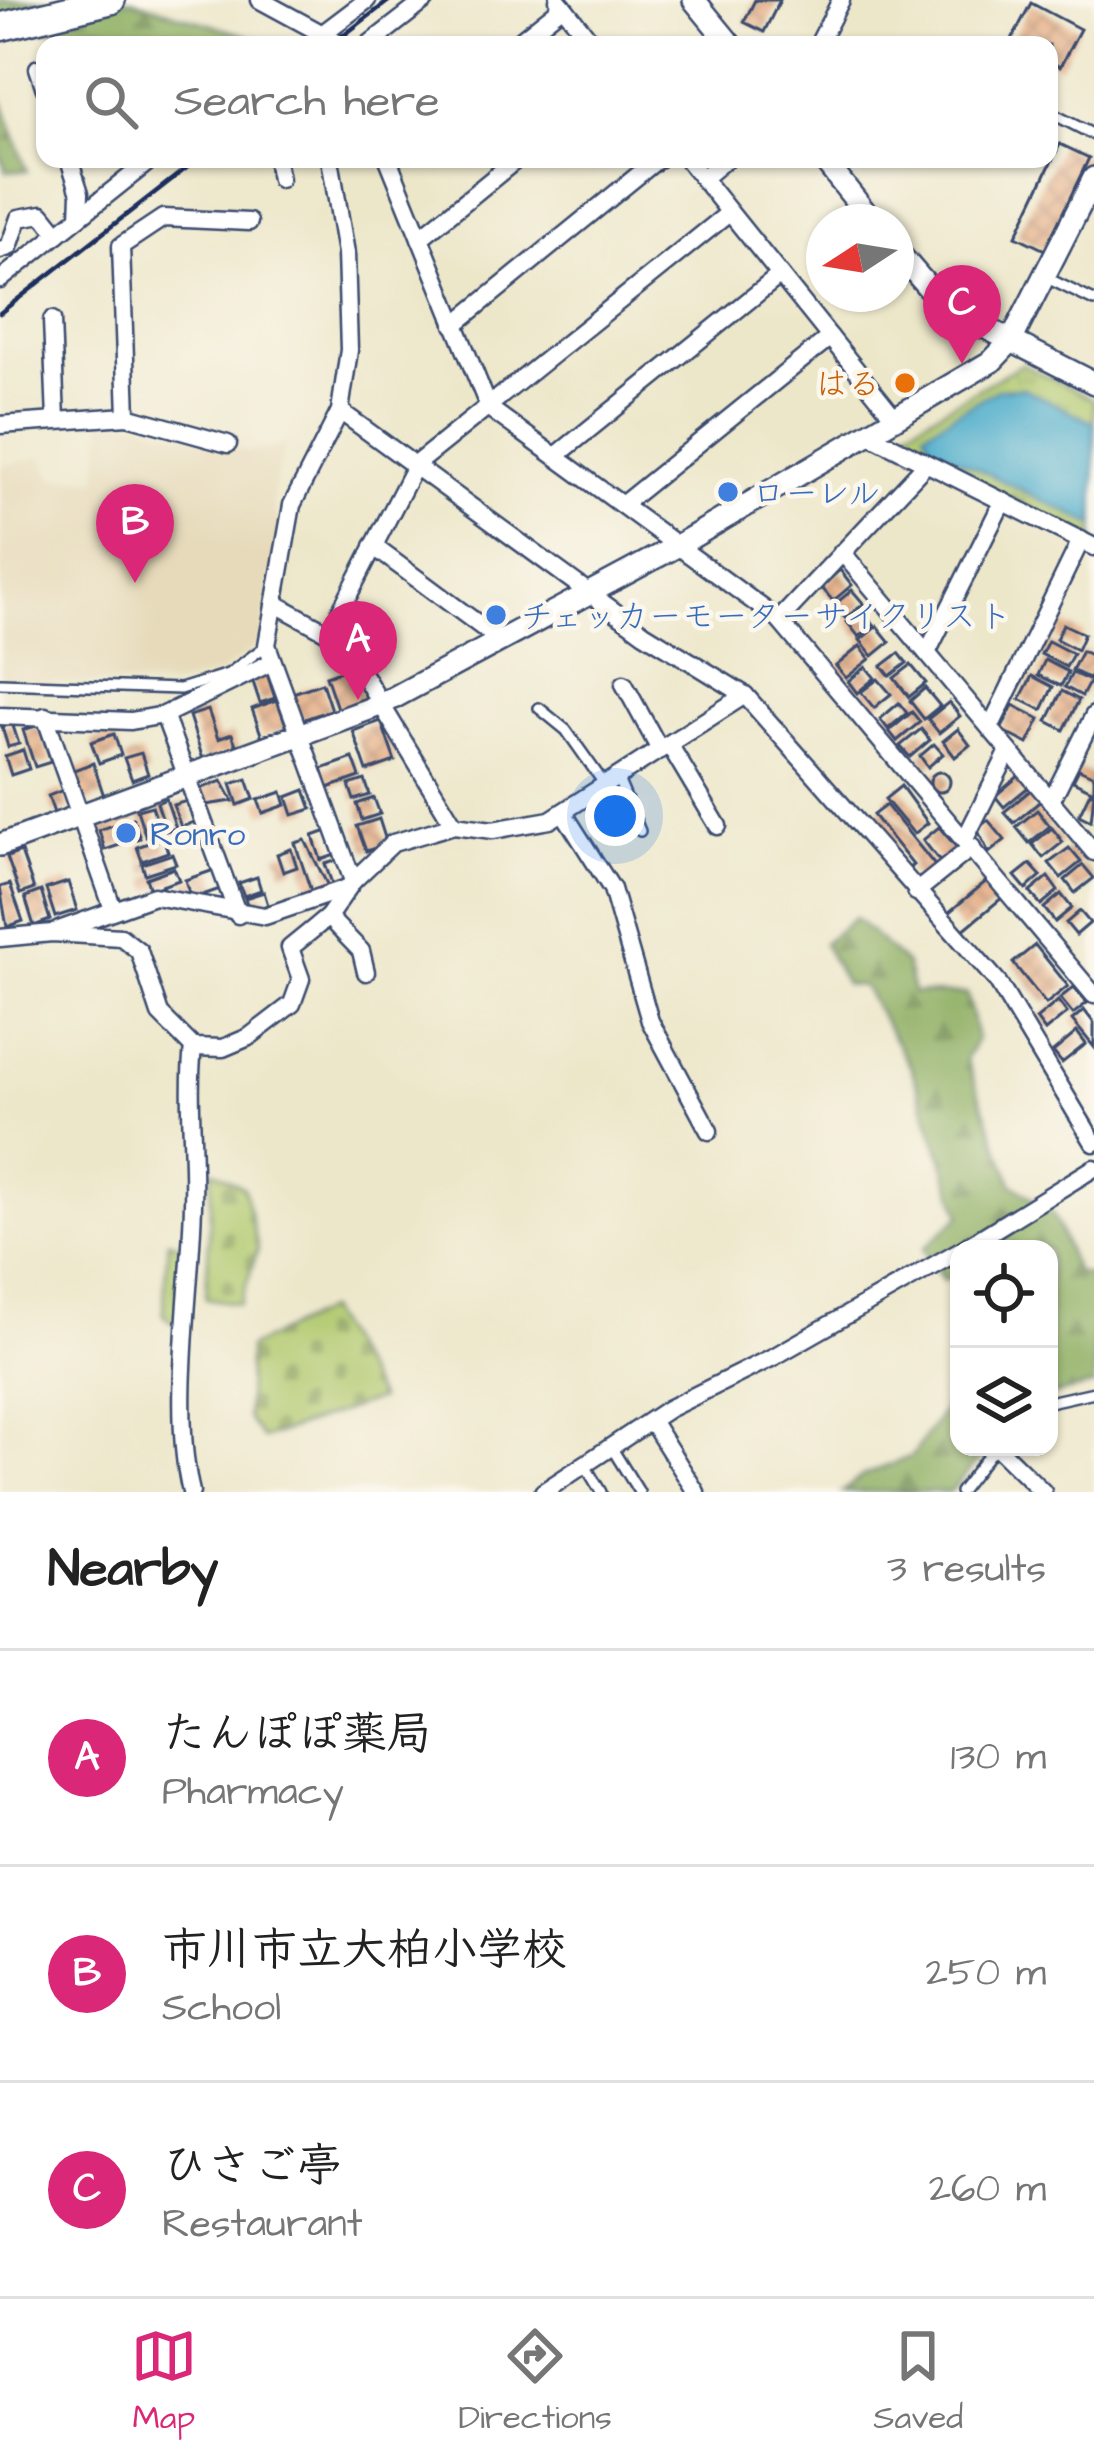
<!DOCTYPE html>
<meta charset="utf-8">
<style>
:root{--surface:#fff;--page:#f6f6f6;--text:#222;--muted:#767676;--line:#e0e0e0;--accent:#db2777}
body{margin:0;font-family:"Architects Daughter","Klee One",sans-serif;background:var(--page);color:var(--text)}
.controls{position:absolute;right:36px;bottom:36px;display:grid;overflow:hidden;border-radius:24px;box-shadow:0 3px 9px #0004}
.controls button{width:108px;height:108px;display:grid;place-items:center;padding:0;border:0;border-bottom:3px solid var(--line);background:var(--surface);color:var(--text);font:60px sans-serif}
.compass{position:absolute;left:806px;top:204px;width:108px;height:108px;border-radius:50%;background:var(--surface);box-shadow:0 3px 9px #0004;rotate:258deg}
.you{position:absolute;left:615px;top:816px;width:42px;height:42px;margin:-30px;border:9px solid #fff;border-radius:50%;background:#1a73e8;box-shadow:0 0 0 18px #1a73e833}
.badge{display:grid;place-items:center;width:78px;height:78px;border-radius:50%;background:var(--accent);color:#fff;font-size:39px;font-weight:700}
.pin{position:absolute;translate:-50% -99px;filter:drop-shadow(0 3px 6px #0008)}
.pin::after{content:'';position:absolute;top:63px;width:42px;height:36px;background:inherit;clip-path:polygon(0 0,100% 0,50% 100%)}
.list{margin:0;padding:0;list-style:none}
h2{display:flex;justify-content:space-between;align-items:center;height:156px;margin:0;padding:0 48px;font-size:51px}
h2 small{font-size:39px;font-weight:400;color:var(--muted)}
.list li{display:grid;grid-template-columns:78px 1fr auto;gap:36px;align-items:center;box-sizing:border-box;height:216px;padding:0 48px;border-top:3px solid var(--line)}
.list b{display:block;font-size:45px;white-space:nowrap}
.list p{margin:0;font-size:39px;white-space:nowrap;color:var(--muted)}
.list em{font-size:39px;font-style:normal;color:var(--muted)}
.icon{flex:none;width:66px;height:66px;fill:none;stroke:currentColor;stroke-width:2;stroke-linecap:round;stroke-linejoin:round}
.map{position:relative;flex:none;width:1094px;height:1492px;overflow:hidden}
.search{position:absolute;background:var(--surface);box-shadow:0 3px 9px #0004;left:36px;right:36px;top:36px;height:132px;display:flex;align-items:center;gap:30px;box-sizing:border-box;padding:0 42px;border-radius:24px;color:var(--muted);font-size:45px}
.sheet{height:804px;background:var(--surface)}
nav{display:flex;justify-content:space-around;align-items:center;box-sizing:border-box;height:168px;border-top:3px solid var(--line);background:var(--surface);font-size:33px;color:var(--muted)}
nav a{display:grid;justify-items:center;gap:6px}
nav .on{color:var(--accent)}
.map>svg:first-child{display:block}
.built{fill:#e6daba}
.grass{fill:url(#grass-tufts);stroke:#667c66;stroke-width:3}
.forest{fill:url(#forest-firs);stroke:#546e60;stroke-width:3}
.cemetery{fill:url(#cemetery-stones);stroke:#667c66;stroke-width:3}
.water{fill:#4caccb;stroke:#346e94;stroke-width:3}
.building{fill:url(#building-cross-hatch)}
.lines{fill:none;stroke-linecap:round;stroke-linejoin:round}
.service-casing{stroke:#3a4b6e;stroke-width:14}
.minor-casing{stroke:#3a4b6e;stroke-width:21}
.tertiary-casing{stroke:#3a4b6e;stroke-width:26}
.primary-casing{stroke:#3a4b6e;stroke-width:32}
.service{stroke:#fff;stroke-width:9}
.minor{stroke:#fff;stroke-width:16}
.tertiary{stroke:#fff;stroke-width:21}
.primary{stroke:#fff;stroke-width:27}
.rail{stroke:#1b2f5e;stroke-width:4.5}
.food-dot{fill:#e8710a;stroke:#fbf7ec;stroke-width:4.5}
.shop-dot{fill:#3f7fe0;stroke:#fbf7ec;stroke-width:4.5}
.labels{text-anchor:middle;stroke-width:9;stroke-linejoin:round;paint-order:stroke}
.food-label{font-size:33px;fill:#c56008;stroke:#fbf7ec;text-anchor:end}
.shop-label{font-size:33px;fill:#366cbe;stroke:#fbf7ec;text-anchor:start}
</style>
<div class="map">
<svg width="1094" height="1492" viewBox="0 0 1094 1492">
<defs>
<pattern id="grass-tufts" width="24" height="20" patternUnits="userSpaceOnUse" patternTransform="scale(3)"><rect width="24" height="20" fill="#b1c96e"/><path d="M3 7l-1-3M5 7V3M7 7l1-3M15 17l-1-3M17 17v-4M19 17l1-3" fill="none" stroke="#8fa45e"/></pattern>
<pattern id="forest-firs" width="22" height="20" patternUnits="userSpaceOnUse" patternTransform="scale(3)"><rect width="22" height="20" fill="#8cad61"/><path d="M5 1l3.5 6h-7zM16 11l3.5 6h-7z" fill="#728d53"/></pattern>
<pattern id="cemetery-stones" width="16" height="16" patternUnits="userSpaceOnUse" patternTransform="scale(3)"><rect width="16" height="16" fill="#b1c96e"/><path d="M2 7V4a2 2 0 0 1 4 0v3zM10 15v-3a2 2 0 0 1 4 0v3z" fill="#8fa45e"/></pattern>
<pattern id="building-cross-hatch" width="8" height="8" patternUnits="userSpaceOnUse" patternTransform="scale(3)"><rect width="8" height="8" fill="#e5ac82"/><path d="M0 0l8 8M0 8l8-8" fill="none" stroke="#b98c6e"/></pattern>
</defs>
<rect width="100%" height="100%" fill="#fbf7ec"/>
<filter id="ink" filterUnits="userSpaceOnUse"><feTurbulence type="fractalNoise" baseFrequency=".00833" numOctaves="2"/><feDisplacementMap in="SourceGraphic" scale="24" xChannelSelector="R" yChannelSelector="G"/><feConvolveMatrix kernelMatrix="1 2 1 2 8 2 1 2 1" color-interpolation-filters="sRGB"/></filter>
<filter id="wash" filterUnits="userSpaceOnUse"><feTurbulence type="fractalNoise" baseFrequency=".004" numOctaves="4" result="noise"/><feDisplacementMap in="SourceGraphic" scale="48" xChannelSelector="R" yChannelSelector="G"/><feGaussianBlur stdDeviation="2.7" result="paint"/><feColorMatrix in="noise" values="0 0 0 0 0 0 0 0 0 0 0 0 0 0 0 0 0 1.4 0 .05"/><feComposite in="paint" operator="in"/></filter>
<g filter="url(#wash)">
<rect width="100%" height="100%" fill="#ede7ca"/>
<path class="built" d="M 127,419 L 249,452 L 287,444 L 273,489 L 273,509 L 281,524 L 261,642 L 220,673 L 174,685 L 0,680 L 0,467 L 43,457 L 52,479 L 98,479 L 103,420 Z"/>
<path class="grass" d="M 1022,364 L 1094,400 L 1094,539 L 895,441 L 895,436 Z"/>
<g class="forest">
<path d="M 0,0 L 132,0 L 276,45 L 162,45 L 96,27 L 32,31 L 0,42 Z"/>
<path d="M 0,95 L 27,171 L 6,171 L 0,153 Z"/>
<path d="M 855,918 L 906,964 L 913,993 L 967,994 L 977,1039 L 966,1059 L 1012,1183 L 1053,1214 L 1076,1272 L 1094,1277 L 1094,1385 L 1049,1396 L 1049,1249 L 1018,1249 L 1014,1243 L 1002,1249 L 959,1249 L 959,1273 L 943,1281 L 923,1249 L 961,1215 L 911,1068 L 863,986 L 845,984 L 823,943 Z"/>
<path d="M 959,1387 L 959,1447 L 991,1447 L 950,1492 L 842,1492 L 862,1476 L 912,1456 Z"/>
</g>
<g class="cemetery">
<path d="M 212,1169 L 244,1188 L 258,1249 L 240,1304 L 206,1298 Z"/>
<path d="M 168,1241 L 184,1246 L 177,1326 L 163,1315 Z"/>
<path d="M 326,1310 L 379,1399 L 263,1439 L 247,1418 L 248,1348 Z"/>
</g>
<path class="water" d="M 1023,388 L 1094,423 L 1094,525 L 932,447 L 925,431 L 997,389 Z"/>
<g id="blocks">
<g class="building">
<path d="M 755,0 L 780,0 L 764,32 L 744,22 Z"/>
<path d="M 1031,3 L 1080,29 L 1060,67 L 1049,61 L 1049,45 L 1011,41 Z"/>
<path d="M 1060,144 L 1089,158 L 1045,250 L 1016,236 Z"/>
<path d="M 840,570 L 852,585 L 833,601 L 821,587 Z"/>
<path d="M 852,590 L 864,604 L 845,618 L 834,605 Z"/>
<path d="M 861,610 L 874,625 L 859,637 L 847,622 Z"/>
<path d="M 1063,624 L 1084,634 L 1077,650 L 1056,639 Z"/>
<path d="M 877,626 L 890,642 L 873,656 L 860,640 Z"/>
<path d="M 1048,641 L 1073,654 L 1066,667 L 1041,654 Z"/>
<path d="M 860,646 L 870,659 L 846,678 L 836,666 Z"/>
<path d="M 1082,651 L 1094,657 L 1090,679 L 1072,670 Z"/>
<path d="M 899,653 L 907,663 L 890,676 L 882,666 Z"/>
<path d="M 1045,660 L 1068,672 L 1061,686 L 1038,675 Z"/>
<path d="M 911,665 L 926,683 L 909,697 L 894,678 Z"/>
<path d="M 355,666 L 367,701 L 338,711 L 326,676 Z"/>
<path d="M 866,667 L 875,678 L 857,693 L 848,681 Z"/>
<path d="M 266,671 L 275,698 L 260,703 L 251,676 Z"/>
<path d="M 1072,673 L 1090,681 L 1082,696 L 1065,687 Z"/>
<path d="M 1032,676 L 1053,687 L 1042,710 L 1020,699 Z"/>
<path d="M 878,679 L 891,694 L 874,708 L 861,692 Z"/>
<path d="M 322,683 L 331,710 L 299,721 L 290,694 Z"/>
<path d="M 925,688 L 940,706 L 924,719 L 910,701 Z"/>
<path d="M 1062,691 L 1079,700 L 1064,730 L 1047,721 Z"/>
<path d="M 277,700 L 287,728 L 262,737 L 252,709 Z"/>
<path d="M 949,702 L 960,716 L 939,733 L 928,719 Z"/>
<path d="M 899,703 L 907,713 L 888,729 L 880,719 Z"/>
<path d="M 1013,705 L 1040,719 L 1028,744 L 1001,730 Z"/>
<path d="M 208,710 L 218,739 L 232,734 L 238,750 L 204,762 L 189,716 Z"/>
<path d="M 912,712 L 920,722 L 897,741 L 889,731 Z"/>
<path d="M 381,721 L 395,761 L 367,771 L 353,731 Z"/>
<path d="M 12,723 L 19,744 L 8,747 L 2,727 Z"/>
<path d="M 39,725 L 51,762 L 35,767 L 23,730 Z"/>
<path d="M 921,729 L 930,740 L 910,757 L 900,746 Z"/>
<path d="M 958,729 L 970,745 L 955,757 L 943,741 Z"/>
<path d="M 114,734 L 121,755 L 99,763 L 91,742 Z"/>
<path d="M 934,744 L 943,754 L 928,767 L 920,756 Z"/>
<path d="M 23,750 L 29,769 L 11,775 L 5,756 Z"/>
<path d="M 141,753 L 148,774 L 132,780 L 124,758 Z"/>
<path d="M 353,758 L 360,777 L 328,788 L 322,769 Z"/>
<path d="M 93,763 L 104,796 L 82,803 L 71,771 Z"/>
<path d="M 1079,769 L 1094,776 L 1094,791 L 1073,781 Z"/>
<circle cx="940" cy="782" r="10"/>
<path d="M 1021,774 L 1031,785 L 1004,807 L 995,796 Z"/>
<path d="M 247,779 L 254,799 L 238,805 L 231,784 Z"/>
<path d="M 365,780 L 370,795 L 354,800 L 349,785 Z"/>
<path d="M 222,781 L 233,801 L 205,805 L 199,789 Z"/>
<path d="M 901,786 L 928,823 L 914,834 L 885,799 Z"/>
<path d="M 1033,788 L 1043,799 L 1014,823 L 1004,812 Z"/>
<path d="M 63,790 L 69,808 L 54,813 L 48,796 Z"/>
<path d="M 305,790 L 312,809 L 293,815 L 287,797 Z"/>
<path d="M 282,792 L 286,805 L 263,813 L 258,800 Z"/>
<path d="M 1090,792 L 1094,794 L 1091,821 L 1079,815 Z"/>
<path d="M 374,798 L 380,814 L 362,820 L 357,804 Z"/>
<path d="M 166,799 L 176,828 L 166,831 L 157,803 Z"/>
<path d="M 187,801 L 194,822 L 181,827 L 173,805 Z"/>
<path d="M 886,805 L 937,868 L 919,882 L 908,869 L 913,865 L 873,815 Z"/>
<path d="M 152,806 L 161,833 L 146,837 L 137,810 Z"/>
<path d="M 1037,810 L 1050,826 L 1029,843 L 1016,827 Z"/>
<path d="M 133,818 L 140,838 L 105,850 L 99,830 Z"/>
<path d="M 379,819 L 387,844 L 366,851 L 357,826 Z"/>
<path d="M 988,820 L 1005,840 L 989,853 L 977,829 Z"/>
<path d="M 939,827 L 958,849 L 941,863 L 923,840 Z"/>
<path d="M 1052,828 L 1063,842 L 1043,858 L 1032,844 Z"/>
<path d="M 327,831 L 335,855 L 321,860 L 313,836 Z"/>
<path d="M 163,838 L 168,852 L 142,861 L 137,847 Z"/>
<path d="M 305,840 L 328,886 L 311,891 L 295,843 Z"/>
<path d="M 1069,848 L 1081,862 L 1061,878 L 1049,863 Z"/>
<path d="M 291,849 L 297,867 L 283,872 L 277,854 Z"/>
<path d="M 21,852 L 34,889 L 20,894 L 7,857 Z"/>
<path d="M 172,854 L 176,864 L 145,874 L 142,864 Z"/>
<path d="M 338,860 L 345,882 L 333,886 L 325,864 Z"/>
<path d="M 1030,864 L 1041,876 L 1026,889 L 1015,876 Z"/>
<path d="M 1083,865 L 1094,878 L 1075,893 L 1065,880 Z"/>
<path d="M 174,868 L 179,880 L 150,890 L 146,878 Z"/>
<path d="M 214,870 L 220,889 L 191,899 L 185,880 Z"/>
<path d="M 257,877 L 261,890 L 244,896 L 239,883 Z"/>
<path d="M 1048,877 L 1058,891 L 1041,905 L 1030,892 Z"/>
<path d="M 989,879 L 1003,897 L 962,931 L 948,913 Z"/>
<path d="M 68,882 L 77,910 L 55,917 L 46,889 Z"/>
<path d="M 10,884 L 23,921 L 7,927 L 0,887 Z"/>
<path d="M 41,891 L 50,920 L 34,926 L 25,897 Z"/>
<path d="M 264,892 L 268,905 L 249,911 L 245,898 Z"/>
<path d="M 1061,894 L 1072,908 L 1055,922 L 1044,908 Z"/>
<path d="M 1080,911 L 1090,923 L 1076,935 L 1066,923 Z"/>
<path d="M 1035,945 L 1068,986 L 1046,1004 L 1013,963 Z"/>
<path d="M 1074,987 L 1087,1003 L 1073,1014 L 1060,998 Z"/>
<path d="M 1058,1001 L 1067,1013 L 1045,1031 L 1036,1019 Z"/>
<path d="M 1084,1010 L 1094,1023 L 1094,1047 L 1072,1020 Z"/>
<path d="M 1077,1032 L 1086,1044 L 1062,1063 L 1053,1052 Z"/>
</g>
</g>
</g>
<g filter="url(#ink)">
<use href="#blocks" fill-opacity="0" stroke="#3a4b6e" stroke-width="3"/>
<g class="lines">
<g class="service-casing">
<g id="service">
<path d="M 1049,112 L 1094,135"/>
<path d="M 1045,277 L 1094,301"/>
<path d="M 0,683 L 180,689 L 228,674 L 267,645"/>
<path d="M 539,708 L 566,730 L 605,785"/>
<path d="M 617,777 L 640,831"/>
<path d="M 1049,1402 L 1094,1392"/>
<path d="M 613,1450 L 639,1492"/>
<path d="M 586,1467 L 601,1492"/>
<path d="M 960,1492 L 995,1447"/>
</g>
</g>
<g class="minor-casing">
<g id="minor">
<path d="M 260,0 L 343,45"/>
<path d="M 558,0 L 594,45"/>
<path d="M 322,34 L 367,0"/>
<path d="M 368,45 L 426,0"/>
<path d="M 514,45 L 563,6"/>
<path d="M 818,45 L 841,0"/>
<path d="M 38,68 L 45,89"/>
<path d="M 69,159 L 80,193 L 79,217"/>
<path d="M 276,159 L 280,179"/>
<path d="M 330,159 L 346,253 L 349,350 L 340,411 L 292,505 L 267,645 L 353,881"/>
<path d="M 388,159 L 489,408 L 779,620 L 1094,995"/>
<path d="M 687,159 L 895,418"/>
<path d="M 703,178 L 726,159"/>
<path d="M 420,238 L 517,159"/>
<path d="M 0,250 L 9,247 L 19,218 L 42,214 L 58,234"/>
<path d="M 0,280 L 152,159"/>
<path d="M 52,320 L 56,420"/>
<path d="M 454,325 L 658,159"/>
<path d="M 127,416 L 228,444"/>
<path d="M 0,425 L 127,416 L 121,246 L 163,218 L 249,222"/>
<path d="M 868,434 L 1094,547"/>
<path d="M 556,456 L 780,275"/>
<path d="M 622,505 L 830,337"/>
<path d="M 373,546 L 501,641"/>
<path d="M 842,552 L 1094,852"/>
<path d="M 274,603 L 329,633 L 349,651 L 454,825 L 493,830 L 550,820 L 745,695 L 644,633 L 340,411"/>
<path d="M 779,620 L 926,464"/>
<path d="M 329,633 L 416,464 L 729,213"/>
<path d="M 927,653 L 1003,501"/>
<path d="M 624,684 L 660,750"/>
<path d="M 745,695 L 997,981 L 1094,1143"/>
<path d="M 164,715 L 238,915"/>
<path d="M 0,716 L 131,721 L 164,715 L 272,662"/>
<path d="M 45,716 L 113,909"/>
<path d="M 990,728 L 1081,540"/>
<path d="M 669,744 L 718,826"/>
<path d="M 1051,801 L 1094,715"/>
<path d="M 563,812 L 612,889 L 650,1021 L 709,1131"/>
<path d="M 965,839 L 1009,751"/>
<path d="M 916,892 L 972,847"/>
<path d="M 328,917 L 361,951 L 366,972"/>
<path d="M 59,930 L 154,896 L 265,916 L 347,888"/>
<path d="M 0,938 L 52,933 L 121,937 L 139,951 L 160,1014 L 193,1047 C 187,1100 195,1151 193,1204 C 191,1292 171,1410 191,1492"/>
<path d="M 193,1047 L 223,1048 L 249,1037 L 292,1004 L 301,979 L 290,948 L 328,917 L 353,881 L 393,843 L 454,825"/>
<path d="M 963,1249 L 1094,1168"/>
<path d="M 652,1422 L 696,1492"/>
<path d="M 997,1447 L 1043,1492"/>
<path d="M 543,1492 L 668,1409 L 775,1356 L 959,1251"/>
</g>
</g>
<g class="tertiary-casing">
<g id="tertiary">
<path d="M 694,0 L 731,45"/>
<path d="M 823,159 L 873,222"/>
<path d="M 896,250 L 945,307 L 1094,383"/>
<path d="M 0,845 L 380,705 L 677,546 L 992,361 L 1011,341 L 1094,178"/>
</g>
</g>
<g class="primary-casing">
<path id="primary" d="M 0,27 L 111,0"/>
</g>
<use href="#service" class="service"/>
<use href="#minor" class="minor"/>
<use href="#tertiary" class="tertiary"/>
<use href="#primary" class="primary"/>
<g class="rail">
<path d="M 331,45 L 390,0"/>
<path d="M 0,313 L 198,159"/>
</g>
</g>
</g>
<circle class="food-dot" cx="905" cy="383" r="12"/>
<g class="shop-dot">
<circle cx="728" cy="492" r="12"/>
<circle cx="496" cy="615" r="12"/>
<circle cx="126" cy="833" r="12"/>
</g>
<g class="labels">
<g class="food-label">
<text x="881" y="395">はる</text>
</g>
<g class="shop-label">
<text x="752" y="504">ローレル</text>
<text x="520" y="627">チェッカーモーターサイクリスト</text>
<text x="150" y="845">Ronro</text>
</g>
</g>
</svg>
<div class="controls">
<button><svg class="icon" aria-label="locate" viewBox="0 0 24 24"><circle cx="12" cy="12" r="6"/><path d="M12 2v4M12 18v4M2 12h4M18 12h4"/></svg></button>
<button><svg class="icon" aria-label="layers" viewBox="0 0 24 24"><path d="M12 4l9 5-9 5-9-5zM3 14l9 5 9-5"/></svg></button>
</div>
<svg class="compass" viewBox="-18 -18 36 36"><path d="M0-13l5 13h-10z" fill="#e53935"/><path d="M0 13l5-13h-10z" fill="#767676"/></svg>
<div class="you"></div>
<div class="pin badge" style="left:358px;top:700px">A</div>
<div class="pin badge" style="left:135px;top:583px">B</div>
<div class="pin badge" style="left:962px;top:364px">C</div>
<div class="search"><svg class="icon" aria-label="search" viewBox="0 0 24 24"><circle cx="10" cy="10" r="6"/><path d="M15 15l6 6"/></svg>Search here</div>
</div>
<section class="sheet">
<h2>Nearby<small>3 results</small></h2>
<ul class="list">
<li><span class="badge">A</span><div><b>たんぽぽ薬局</b><p>Pharmacy</p></div><em>130 m</em></li>
<li><span class="badge">B</span><div><b>市川市立大柏小学校</b><p>School</p></div><em>250 m</em></li>
<li><span class="badge">C</span><div><b>ひさご亭</b><p>Restaurant</p></div><em>260 m</em></li>
</ul>
</section>
<nav>
<a class="on"><svg class="icon" aria-label="map" viewBox="0 0 24 24"><path d="M3 6l6-2 6 2 6-2v14l-6 2-6-2-6 2zM9 4v14M15 6v14"/></svg>Map</a>
<a><svg class="icon" aria-label="directions" viewBox="0 0 24 24"><path d="M12 3l9 9-9 9-9-9zM9 14v-3h6M13 9l2 2-2 2"/></svg>Directions</a>
<a><svg class="icon" aria-label="saved" viewBox="0 0 24 24"><path d="M7 4h10v16l-5-4-5 4z"/></svg>Saved</a>
</nav>
